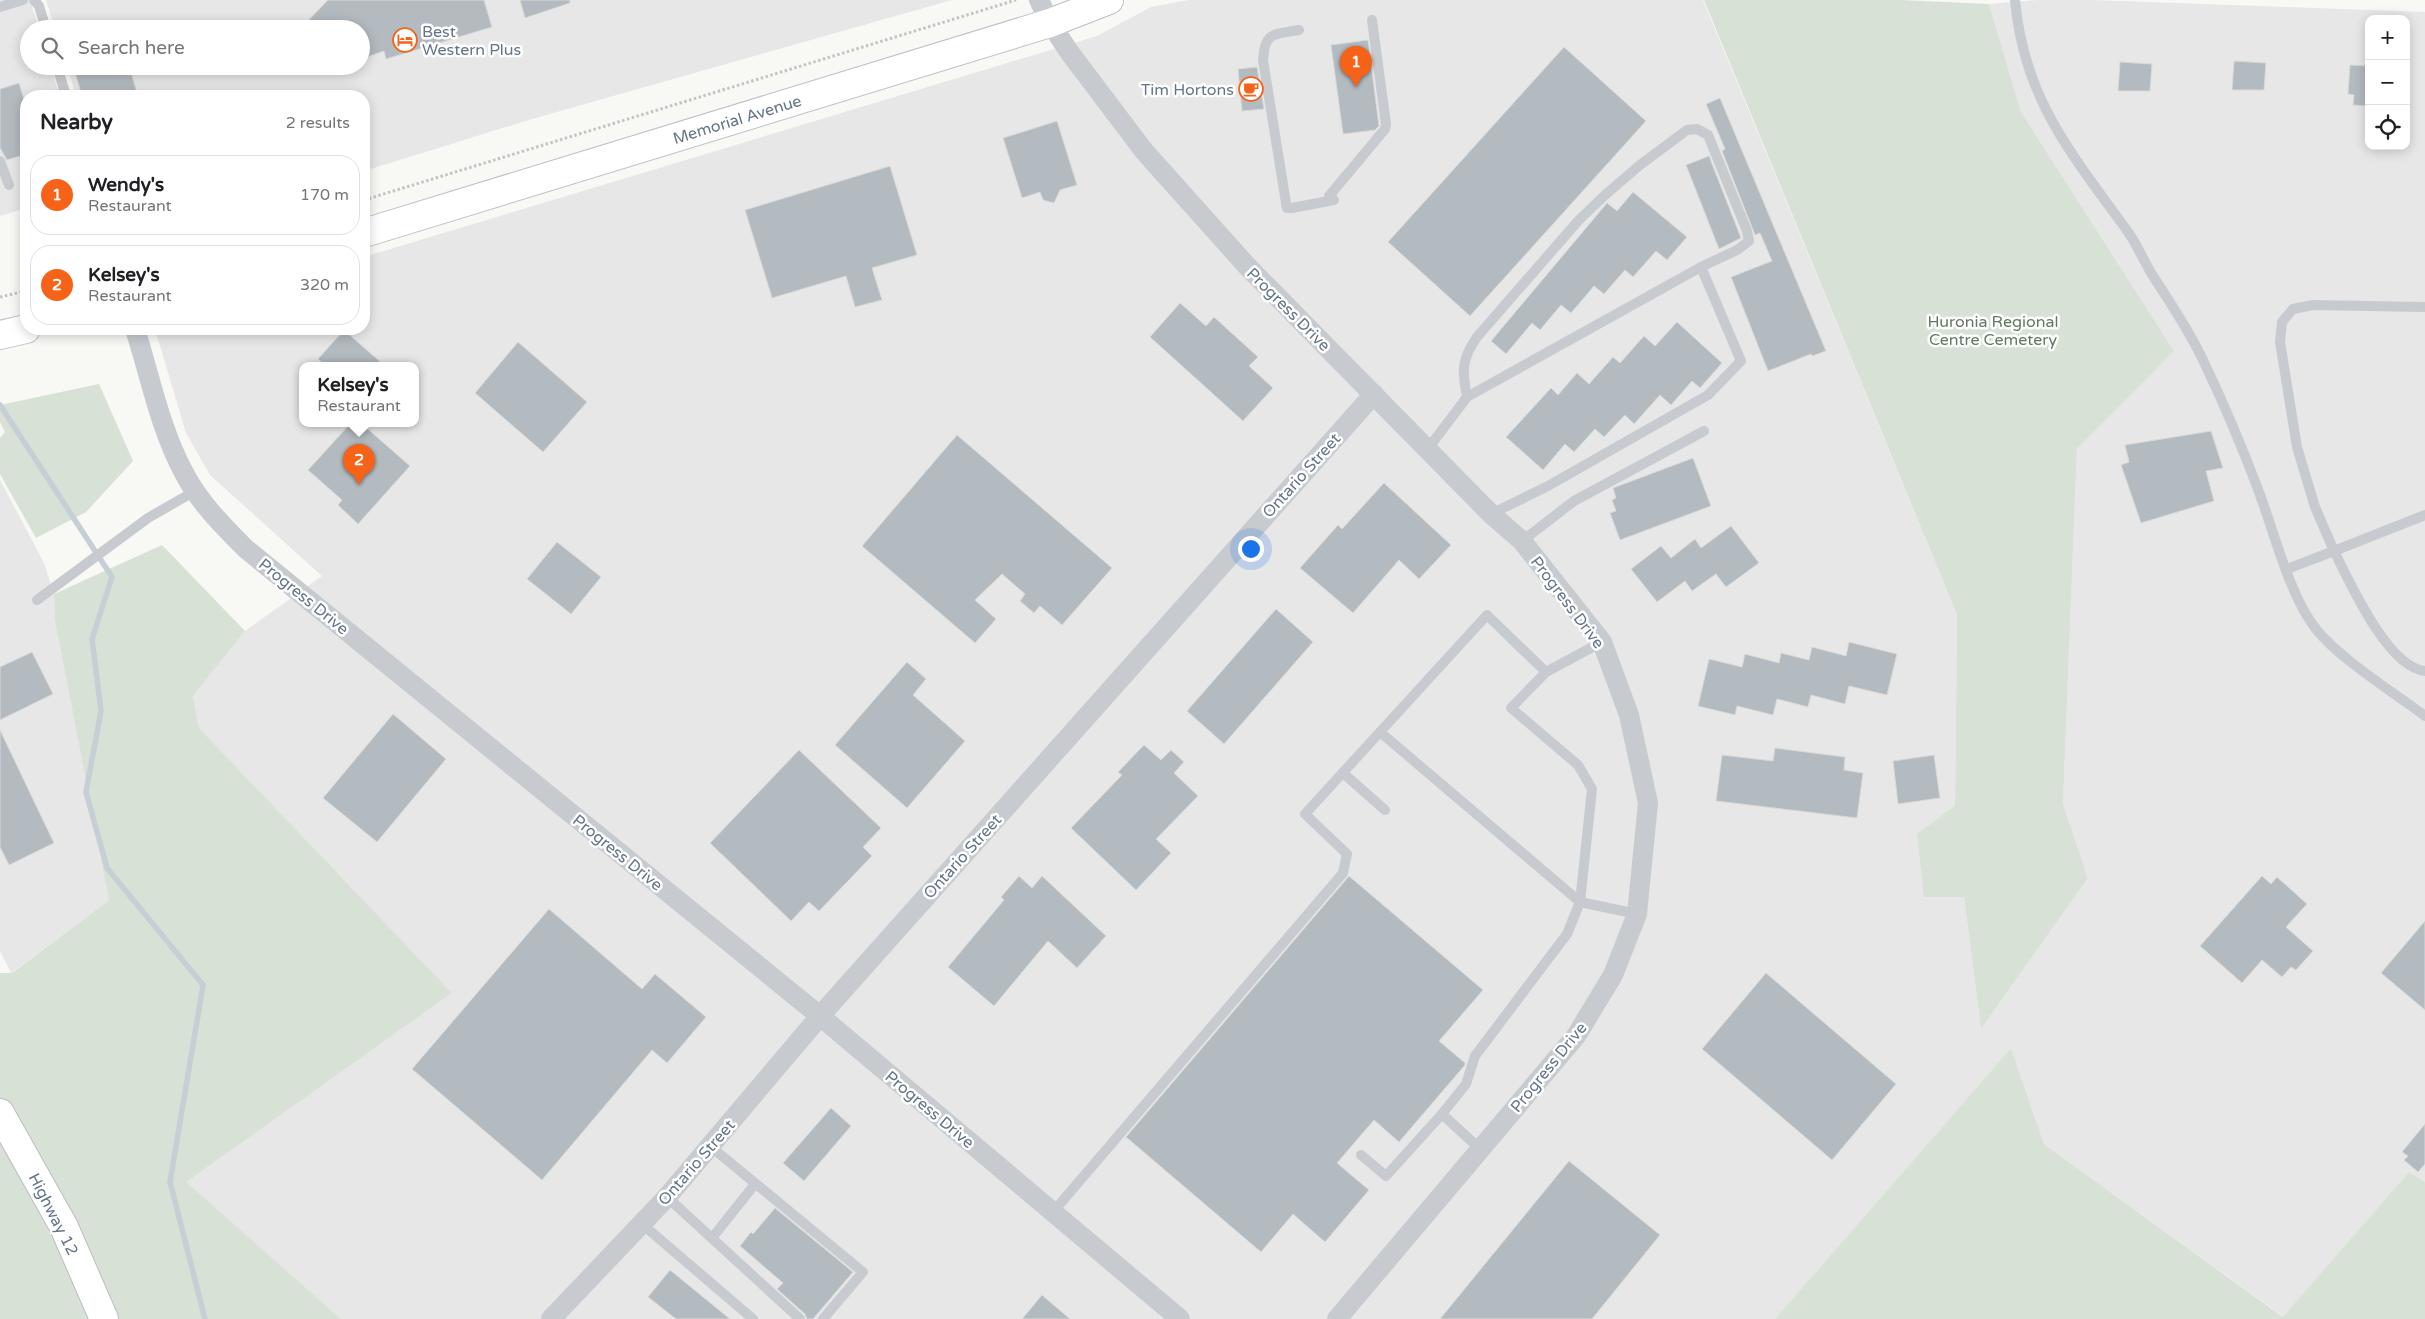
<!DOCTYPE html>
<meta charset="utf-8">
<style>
:root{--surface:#fff;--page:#f2f2f2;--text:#202124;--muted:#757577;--line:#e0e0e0;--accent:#f56218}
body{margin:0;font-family:"Varela Round",sans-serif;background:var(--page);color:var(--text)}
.controls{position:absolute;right:15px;top:15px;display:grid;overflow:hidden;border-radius:10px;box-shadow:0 2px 12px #0003}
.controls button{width:45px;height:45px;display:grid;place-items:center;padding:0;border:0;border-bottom:1px solid var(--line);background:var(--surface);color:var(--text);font:25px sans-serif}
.you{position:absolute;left:1250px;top:548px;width:18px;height:18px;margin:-12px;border:4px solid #fff;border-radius:50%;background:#1a73e8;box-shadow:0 0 0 8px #1a73e833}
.badge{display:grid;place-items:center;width:32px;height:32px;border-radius:50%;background:var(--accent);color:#fff;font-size:16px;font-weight:700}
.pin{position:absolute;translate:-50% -41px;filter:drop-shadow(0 1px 2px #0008)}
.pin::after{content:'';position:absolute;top:26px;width:18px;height:15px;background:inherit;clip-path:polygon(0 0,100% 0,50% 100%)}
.popup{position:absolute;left:299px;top:362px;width:120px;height:65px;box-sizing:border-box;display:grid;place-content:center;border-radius:10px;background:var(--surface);filter:drop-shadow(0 1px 4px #0005);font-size:16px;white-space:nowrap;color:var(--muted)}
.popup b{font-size:19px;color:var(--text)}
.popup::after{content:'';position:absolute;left:50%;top:100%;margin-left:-10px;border:10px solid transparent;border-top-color:var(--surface)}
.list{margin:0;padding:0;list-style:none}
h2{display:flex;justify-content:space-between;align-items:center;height:65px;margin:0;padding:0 20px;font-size:21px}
h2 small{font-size:16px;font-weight:400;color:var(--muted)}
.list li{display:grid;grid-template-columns:32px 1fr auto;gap:15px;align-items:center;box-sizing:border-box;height:80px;margin:0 10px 10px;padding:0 10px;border:1px solid var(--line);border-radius:20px}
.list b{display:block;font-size:19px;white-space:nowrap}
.list p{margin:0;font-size:16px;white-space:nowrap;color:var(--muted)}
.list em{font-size:16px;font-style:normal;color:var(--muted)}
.icon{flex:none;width:28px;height:28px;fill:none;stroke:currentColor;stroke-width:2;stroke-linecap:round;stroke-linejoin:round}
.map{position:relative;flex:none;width:2425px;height:1319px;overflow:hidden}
.search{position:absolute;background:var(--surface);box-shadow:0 2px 12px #0003;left:20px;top:20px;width:350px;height:55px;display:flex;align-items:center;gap:12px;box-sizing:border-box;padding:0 18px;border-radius:28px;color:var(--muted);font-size:19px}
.panel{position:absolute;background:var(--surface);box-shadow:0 2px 12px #0003;left:20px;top:90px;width:350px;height:245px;border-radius:20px}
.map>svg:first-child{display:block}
.built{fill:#e6e7e6;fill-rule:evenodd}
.green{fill:#d8e1d5}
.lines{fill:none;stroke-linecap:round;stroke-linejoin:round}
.stream{stroke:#c5cfd5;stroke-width:5.5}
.building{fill:#b3bac0;stroke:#d9dad7}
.secondary-casing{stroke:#bbc0c5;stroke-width:30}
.trunk-casing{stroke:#bbbec1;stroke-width:30}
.path{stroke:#c2c4c6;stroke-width:3;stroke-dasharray:2.5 2.5;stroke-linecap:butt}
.service{stroke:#c7cbcf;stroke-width:10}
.minor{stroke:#c7cbcf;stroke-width:20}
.secondary{stroke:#fff;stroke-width:28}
.trunk{stroke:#fff;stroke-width:28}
.labels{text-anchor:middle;stroke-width:5;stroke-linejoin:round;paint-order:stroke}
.poi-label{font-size:16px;fill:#647589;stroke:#fff;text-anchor:start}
.street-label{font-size:16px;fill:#647589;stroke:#fff}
.park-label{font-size:16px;fill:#627a60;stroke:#fff}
</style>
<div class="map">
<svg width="2425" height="1319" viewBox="0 0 2425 1319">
<rect width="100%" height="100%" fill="#f8f8f5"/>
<g class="built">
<path d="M 0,0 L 30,0 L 39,29 L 29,29 L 29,66 L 50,66 L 60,96 L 26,96 L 26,208 L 0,216 Z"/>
<path d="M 46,0 L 952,0 L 532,119 L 364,171 L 364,96 L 76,96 L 67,66 L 361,66 L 361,29 L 55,29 Z"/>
<path d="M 1189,0 L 1703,0 L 1957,615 L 1955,806 L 1964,897 L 1981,1029 L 2088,878 L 2063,804 L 2077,449 L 2174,351 L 2021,112 L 1989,4 L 2037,0 L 2090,0 L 2425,12 L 2425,1182 L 2409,1172 L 2284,1317 L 2044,1144 L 2011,1048 L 1775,1319 L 341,1319 L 185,1182 L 452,993 L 199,728 L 193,696 L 245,631 L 322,576 L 210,475 L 186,433 L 155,329 L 364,329 L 364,257 L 1097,36 L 1151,7 ZM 2369,19 L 2406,19 L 2406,146 L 2369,146 ZM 303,366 L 415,366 L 415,424 L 303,424 Z"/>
<path d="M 0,480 L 44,563 L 54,594 L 55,621 L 109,900 L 11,973 L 0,951 Z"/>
</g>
<g class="green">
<path d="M 1704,0 L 1900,0 L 1989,4 L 2021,112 L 2174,351 L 2077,449 L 2063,804 L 2088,878 L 1981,1029 L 1964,897 L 1924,897 L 1917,834 L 1955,806 L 1957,615 Z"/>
<path d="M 99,384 L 133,461 L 86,512 L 36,538 L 0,474 L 0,438 L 5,432 L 0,422 L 0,405 Z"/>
<path d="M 162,545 L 245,631 L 193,696 L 199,728 L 452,993 L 186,1182 L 341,1319 L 0,1319 L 0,973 L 12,973 L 109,900 L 55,621 L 54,594 Z"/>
<path d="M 2011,1048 L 2044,1144 L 2283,1317 L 2409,1172 L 2425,1182 L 2425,1319 L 1775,1319 Z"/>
</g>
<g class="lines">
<path class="stream" d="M 0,405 L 112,577 L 92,639 L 101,711 L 86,792 L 107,868 L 203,985 L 170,1182 L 205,1319"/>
</g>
<g class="building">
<path d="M 328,0 L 484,0 L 492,27 L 386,59 L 384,51 L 361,59 L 361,29 L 300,29 Z"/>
<path d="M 520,0 L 570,0 L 570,3 L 525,18 Z"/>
<path d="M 1368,40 L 1379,126 L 1375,130 L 1343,134 L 1331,45 Z"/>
<path d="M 1564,47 L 1646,121 L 1470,316 L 1388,242 Z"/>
<path d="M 2234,61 L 2266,63 L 2264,90 L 2232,90 Z"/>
<path d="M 2120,62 L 2152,64 L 2150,91 L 2118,91 Z"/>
<path d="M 2350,65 L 2369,66 L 2367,106 L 2353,105 L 2354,95 L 2348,94 Z"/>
<path d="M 73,66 L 129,66 L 138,96 L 82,96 Z"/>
<path d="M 1257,67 L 1264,109 L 1242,111 L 1238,69 Z"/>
<path d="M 19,83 L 26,106 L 26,154 L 7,160 L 0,148 L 0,89 Z"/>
<path d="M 1720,98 L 1826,351 L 1812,356 L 1811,354 L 1768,371 L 1731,277 L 1772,261 L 1760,233 L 1755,235 L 1722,151 L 1725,149 L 1706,104 Z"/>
<path d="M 1057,121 L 1077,185 L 1060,190 L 1054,203 L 1043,200 L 1040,192 L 1022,198 L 1003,138 Z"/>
<path d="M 1709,156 L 1741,238 L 1719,249 L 1686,165 Z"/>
<path d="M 890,166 L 917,255 L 872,268 L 882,300 L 855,307 L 846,276 L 772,298 L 745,210 Z"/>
<path d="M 1633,192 L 1687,237 L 1667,260 L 1656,251 L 1633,277 L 1625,270 L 1604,294 L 1594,286 L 1571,313 L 1561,305 L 1540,330 L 1532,323 L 1506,354 L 1491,341 L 1607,203 L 1617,211 Z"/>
<path d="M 1180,303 L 1206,326 L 1214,317 L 1258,357 L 1249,366 L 1273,388 L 1243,421 L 1150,337 Z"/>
<path d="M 1677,322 L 1722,363 L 1700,388 L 1692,381 L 1671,405 L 1660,395 L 1634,424 L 1625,415 L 1604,437 L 1595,429 L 1574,452 L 1565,444 L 1543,470 L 1506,437 L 1551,388 L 1558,395 L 1577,373 L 1589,384 L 1613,357 L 1620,363 L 1644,336 L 1655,346 Z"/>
<path d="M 344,330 L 385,366 L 326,366 L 318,359 Z"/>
<path d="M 518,342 L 587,402 L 543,452 L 475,393 Z"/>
<path d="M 350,424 L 362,424 L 410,466 L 358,524 L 338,505 L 342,500 L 308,470 Z"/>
<path d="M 2211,431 L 2223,468 L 2206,471 L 2214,501 L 2141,523 L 2121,465 L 2129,462 L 2125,445 Z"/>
<path d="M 957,435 L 1112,568 L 1062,625 L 1040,606 L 1034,613 L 1020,601 L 1025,594 L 1002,574 L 975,600 L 996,619 L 975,643 L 862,546 Z"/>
<path d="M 1693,458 L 1711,506 L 1620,540 L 1610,513 L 1616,511 L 1612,500 L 1616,498 L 1613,488 Z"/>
<path d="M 1384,483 L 1451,545 L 1419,579 L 1399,560 L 1353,613 L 1300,568 L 1338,525 L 1342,529 Z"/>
<path d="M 1731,526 L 1759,563 L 1726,587 L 1716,574 L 1692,591 L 1685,581 L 1657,602 L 1631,569 L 1661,546 L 1671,558 L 1695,539 L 1701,548 Z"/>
<path d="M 557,542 L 601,577 L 571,614 L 527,579 Z"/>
<path d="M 1276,609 L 1313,642 L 1224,744 L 1187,711 Z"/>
<path d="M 1849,642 L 1897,654 L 1887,695 L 1849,686 L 1845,704 L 1811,695 L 1808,707 L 1777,699 L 1773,715 L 1737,706 L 1735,715 L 1698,706 L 1709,659 L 1742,667 L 1745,654 L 1779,663 L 1781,653 L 1809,660 L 1812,647 L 1846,656 Z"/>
<path d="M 32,652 L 53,694 L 0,720 L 0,667 Z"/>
<path d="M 907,662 L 926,679 L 913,695 L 965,741 L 907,808 L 835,745 Z"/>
<path d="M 393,714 L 446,759 L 377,842 L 323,798 Z"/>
<path d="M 0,730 L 54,843 L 9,865 L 0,847 Z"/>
<path d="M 1144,745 L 1161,760 L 1171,750 L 1184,762 L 1174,773 L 1198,796 L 1156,839 L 1171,853 L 1136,890 L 1071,828 L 1122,775 L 1118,772 Z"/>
<path d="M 1775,748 L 1845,757 L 1844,770 L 1863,773 L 1857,818 L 1716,801 L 1722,755 L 1773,761 Z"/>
<path d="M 799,750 L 881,828 L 863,847 L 872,856 L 819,911 L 809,902 L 791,921 L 710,843 Z"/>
<path d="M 1934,755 L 1940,798 L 1898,804 L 1893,761 Z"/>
<path d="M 1019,876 L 1032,888 L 1042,876 L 1106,936 L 1077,968 L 1048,941 L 994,1006 L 948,967 L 1004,900 L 1001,897 Z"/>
<path d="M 1349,876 L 1483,990 L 1439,1041 L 1465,1063 L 1465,1065 L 1399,1142 L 1374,1120 L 1337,1163 L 1369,1190 L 1325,1242 L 1293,1214 L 1261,1252 L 1126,1137 Z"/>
<path d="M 2262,876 L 2271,884 L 2277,877 L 2307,904 L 2286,927 L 2313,951 L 2296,970 L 2291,967 L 2282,977 L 2262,960 L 2242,983 L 2200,946 Z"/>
<path d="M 549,909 L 642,989 L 655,974 L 706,1017 L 667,1063 L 652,1050 L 542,1180 L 412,1069 Z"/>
<path d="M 2425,921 L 2425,1010 L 2381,973 Z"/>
<path d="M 1766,973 L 1896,1084 L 1832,1160 L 1702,1049 Z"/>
<path d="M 831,1108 L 851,1126 L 804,1181 L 783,1163 Z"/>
<path d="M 2425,1124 L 2425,1164 L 2418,1172 L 2404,1160 L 2408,1156 L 2402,1152 Z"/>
<path d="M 1569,1161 L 1660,1235 L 1592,1319 L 1440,1319 Z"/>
<path d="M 775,1208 L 853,1272 L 813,1319 L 807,1319 L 805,1314 L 777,1289 L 783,1283 L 740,1246 L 751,1232 L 753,1234 Z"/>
<path d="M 670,1270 L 730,1319 L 676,1319 L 648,1297 Z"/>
<path d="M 1042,1295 L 1070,1319 L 1022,1319 Z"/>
</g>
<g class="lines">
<g class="secondary-casing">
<g id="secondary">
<path d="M 364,233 L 1050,23 L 1109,0"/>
<path d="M 0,335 L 26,329"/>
</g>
</g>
<g class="trunk-casing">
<path id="trunk" d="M 0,1113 L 64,1227 L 104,1319"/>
</g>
<g class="path">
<path d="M 364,200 L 1016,0"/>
<path d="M 0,297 L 26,291"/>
</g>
<g class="service">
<path d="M 34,0 L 39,6 L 46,29"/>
<path d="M 2015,0 C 2024,100 2072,154 2128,232 C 2138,246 2144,262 2153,276 C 2171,304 2189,330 2203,360 C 2223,402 2243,449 2259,492 C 2274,532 2290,597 2316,629 C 2340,659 2393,692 2425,716"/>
<path d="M 0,7 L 23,0"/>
<path d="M 1299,30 C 1273,35 1265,31 1263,60 L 1286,203 L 1287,208 L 1292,208 L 1334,200"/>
<path d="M 57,66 L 66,96"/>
<path d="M 0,161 L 9,185"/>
<path d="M 1329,196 L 1385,129 L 1386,124 L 1372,20"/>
<path d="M 2425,307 L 2313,305 L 2293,309 L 2282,322 L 2280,342 L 2297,447 L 2315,507 L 2334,551 L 2425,515"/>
<path d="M 1427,450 L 1467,397 L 1701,267 L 1737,250 L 1749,241 L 1747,231 L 1708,135 L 1697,129 L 1687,130 L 1640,165 L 1605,195 L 1578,221 L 1477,337 C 1461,360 1462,371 1467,397"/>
<path d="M 1491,514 L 1548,486 L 1708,395 L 1741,361 L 1701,267"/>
<path d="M 1522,541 L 1574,501 L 1704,431"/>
<path d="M 2287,569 L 2334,551 C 2350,582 2387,667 2425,671"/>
<path d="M 37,600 L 148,518 L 195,491"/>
<path d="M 1546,672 L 1602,642"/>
<path d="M 1343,773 L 1385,810"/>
<path d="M 710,1146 L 863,1272 L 823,1319"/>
<path d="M 1480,1149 L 1442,1114 L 1466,1084 L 1475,1056 L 1567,934 L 1580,902 L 1380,732 L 1487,615 L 1546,672 L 1511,708 L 1578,765 L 1592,789 L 1580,902 L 1637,914"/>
<path d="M 1361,1155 L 1386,1176 L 1442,1114"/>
<path d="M 667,1197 L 800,1319"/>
<path d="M 1053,1212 L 1343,873 L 1347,854 L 1305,814 L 1380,732"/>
<path d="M 642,1224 L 753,1319"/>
<path d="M 712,1238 L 755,1184"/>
</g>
<g class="minor">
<path d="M 1039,0 L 1050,23 L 1070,53 L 1144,151 L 1247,266 L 1491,514 L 1522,541 L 1602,642 L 1629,715 L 1648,803 L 1637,914 L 1613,975 L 1576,1036 L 1337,1319"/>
<path d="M 135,329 C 150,376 160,428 183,471 C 198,501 222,525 246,549 L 820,1016 L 1180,1319"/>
<path d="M 551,1319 L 667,1197 L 820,1016 L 1374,394"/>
</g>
<use href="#secondary" class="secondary"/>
<use href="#trunk" class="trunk"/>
</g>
<defs>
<g id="hotel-ring" transform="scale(1.25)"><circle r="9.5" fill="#fff" stroke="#f56218" stroke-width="1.5"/><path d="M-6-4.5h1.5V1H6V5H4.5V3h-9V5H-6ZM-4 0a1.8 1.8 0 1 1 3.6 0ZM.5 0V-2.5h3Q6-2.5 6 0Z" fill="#f56218"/></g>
<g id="cafe-ring" transform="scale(1.25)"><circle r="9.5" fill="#fff" stroke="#f56218" stroke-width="1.5"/><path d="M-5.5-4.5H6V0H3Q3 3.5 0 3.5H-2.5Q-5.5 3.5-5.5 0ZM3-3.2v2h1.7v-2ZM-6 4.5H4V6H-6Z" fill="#f56218"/></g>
</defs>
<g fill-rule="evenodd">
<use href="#hotel-ring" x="405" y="40"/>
<use href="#cafe-ring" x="1251" y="89"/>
</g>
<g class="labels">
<g class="poi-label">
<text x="422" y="37">Best<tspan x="422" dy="18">Western Plus</tspan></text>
<text x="1234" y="95" text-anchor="end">Tim Hortons</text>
</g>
<g class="street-label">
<text transform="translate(737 119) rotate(-17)" y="6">Memorial Avenue</text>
<text transform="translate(1289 309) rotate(45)" y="6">Progress Drive</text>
<text transform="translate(1301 475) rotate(-48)" y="6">Ontario Street</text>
<text transform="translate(304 596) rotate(39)" y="6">Progress Drive</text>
<text transform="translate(1568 602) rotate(53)" y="6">Progress Drive</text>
<text transform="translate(618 852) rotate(39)" y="6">Progress Drive</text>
<text transform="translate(962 856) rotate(-48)" y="6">Ontario Street</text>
<text transform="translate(1548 1067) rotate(-51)" y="6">Progress Drive</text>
<text transform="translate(930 1109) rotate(40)" y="6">Progress Drive</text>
<text transform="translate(696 1162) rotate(-49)" y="6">Ontario Street</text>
<text transform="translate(54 1214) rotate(63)" y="6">Highway 12</text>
</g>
<g class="park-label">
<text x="1993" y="327">Huronia Regional<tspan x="1993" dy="18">Centre Cemetery</tspan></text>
</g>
</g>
</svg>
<div class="controls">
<button>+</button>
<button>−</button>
<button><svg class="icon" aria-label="locate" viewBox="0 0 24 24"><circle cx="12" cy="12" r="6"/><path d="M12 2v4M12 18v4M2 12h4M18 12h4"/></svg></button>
</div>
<div class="you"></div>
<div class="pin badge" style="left:1356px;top:87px">1</div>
<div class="pin badge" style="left:359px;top:485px">2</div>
<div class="popup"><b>Kelsey's</b>Restaurant</div>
<div class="search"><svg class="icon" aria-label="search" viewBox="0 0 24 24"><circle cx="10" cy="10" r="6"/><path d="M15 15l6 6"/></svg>Search here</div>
<section class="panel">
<h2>Nearby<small>2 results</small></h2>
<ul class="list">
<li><span class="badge">1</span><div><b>Wendy's</b><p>Restaurant</p></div><em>170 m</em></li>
<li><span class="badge">2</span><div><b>Kelsey's</b><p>Restaurant</p></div><em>320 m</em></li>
</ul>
</section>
</div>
